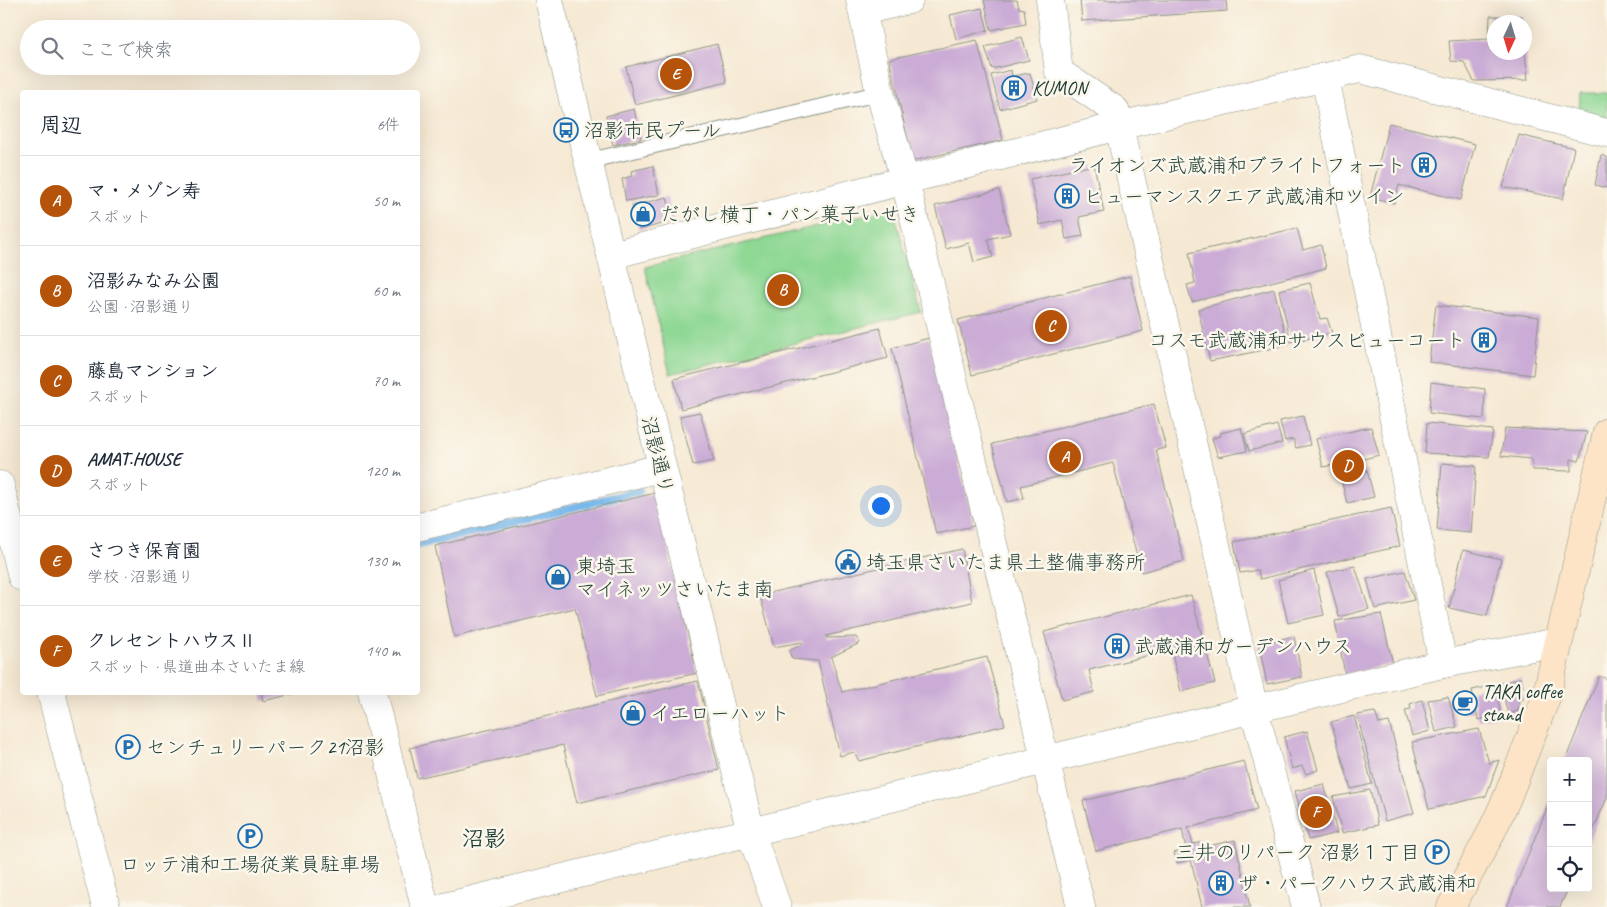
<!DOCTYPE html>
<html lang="ja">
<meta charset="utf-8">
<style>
:root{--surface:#fff;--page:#f2f2f3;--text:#1f2937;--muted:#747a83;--line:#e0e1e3;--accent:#b45309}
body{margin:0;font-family:Caveat,"Klee One",sans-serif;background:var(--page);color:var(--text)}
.controls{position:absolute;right:15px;bottom:15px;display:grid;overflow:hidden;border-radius:5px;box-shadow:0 5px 20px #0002}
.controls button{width:45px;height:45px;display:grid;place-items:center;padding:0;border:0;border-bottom:1px solid var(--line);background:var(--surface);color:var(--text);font:25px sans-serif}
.compass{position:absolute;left:1487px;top:15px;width:45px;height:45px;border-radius:50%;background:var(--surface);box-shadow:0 5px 20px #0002;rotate:184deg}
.you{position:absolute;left:880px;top:505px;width:18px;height:18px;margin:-12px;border:4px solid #fff;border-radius:50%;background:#1a73e8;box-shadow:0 0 0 8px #1a73e833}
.badge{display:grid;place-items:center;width:32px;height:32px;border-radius:50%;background:var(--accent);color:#fff;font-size:16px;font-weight:700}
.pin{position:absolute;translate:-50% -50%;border:2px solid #fff;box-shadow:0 1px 5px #0006}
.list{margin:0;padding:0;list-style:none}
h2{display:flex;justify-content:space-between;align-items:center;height:65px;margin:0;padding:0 20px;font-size:21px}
h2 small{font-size:16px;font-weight:400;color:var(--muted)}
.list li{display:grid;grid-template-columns:32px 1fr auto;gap:15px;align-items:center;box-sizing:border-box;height:90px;padding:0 20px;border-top:1px solid var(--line)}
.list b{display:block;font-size:19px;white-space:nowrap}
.list p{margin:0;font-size:16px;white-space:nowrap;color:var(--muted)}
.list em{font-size:16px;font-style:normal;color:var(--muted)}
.icon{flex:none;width:28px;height:28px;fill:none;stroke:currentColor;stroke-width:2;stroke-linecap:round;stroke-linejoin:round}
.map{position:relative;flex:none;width:1607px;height:907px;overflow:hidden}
.search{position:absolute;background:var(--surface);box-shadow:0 5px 20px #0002;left:20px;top:20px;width:400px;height:55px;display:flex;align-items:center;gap:12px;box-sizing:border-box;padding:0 18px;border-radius:28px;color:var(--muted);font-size:19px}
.panel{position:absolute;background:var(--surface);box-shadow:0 5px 20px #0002;left:20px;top:90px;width:400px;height:605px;border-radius:5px}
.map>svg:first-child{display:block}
.green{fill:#8fd894;stroke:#578a64}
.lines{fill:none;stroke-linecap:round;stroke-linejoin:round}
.stream{stroke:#76b8eb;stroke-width:8}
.building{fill:#cbacd6}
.service-casing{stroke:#8a9384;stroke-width:17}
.minor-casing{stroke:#8a9384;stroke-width:29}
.tertiary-casing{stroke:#8a9384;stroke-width:29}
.secondary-casing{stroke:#8a9384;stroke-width:29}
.service{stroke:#fff;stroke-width:15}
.minor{stroke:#fff;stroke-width:28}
.tertiary{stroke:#fff;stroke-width:28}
.secondary{stroke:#fee4c6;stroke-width:28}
.labels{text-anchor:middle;stroke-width:5;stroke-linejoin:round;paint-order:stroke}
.poi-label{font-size:20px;fill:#1f3d34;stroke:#fbf7ec;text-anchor:start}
.street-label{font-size:20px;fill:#1f3d34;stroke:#fbf7ec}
.quarter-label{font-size:22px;font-weight:bold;fill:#1f3d34;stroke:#fbf7ec}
</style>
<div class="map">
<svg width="1607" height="907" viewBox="0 0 1607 907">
<rect width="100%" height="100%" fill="#fbf7ec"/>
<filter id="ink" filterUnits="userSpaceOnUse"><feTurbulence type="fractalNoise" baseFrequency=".02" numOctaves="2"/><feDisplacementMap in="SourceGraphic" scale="10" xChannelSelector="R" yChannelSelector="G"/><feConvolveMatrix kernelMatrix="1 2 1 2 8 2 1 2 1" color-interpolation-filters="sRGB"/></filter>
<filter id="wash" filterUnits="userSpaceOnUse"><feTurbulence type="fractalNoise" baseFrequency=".0096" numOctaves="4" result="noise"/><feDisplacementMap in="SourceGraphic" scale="20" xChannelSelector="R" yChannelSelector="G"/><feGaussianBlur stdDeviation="1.12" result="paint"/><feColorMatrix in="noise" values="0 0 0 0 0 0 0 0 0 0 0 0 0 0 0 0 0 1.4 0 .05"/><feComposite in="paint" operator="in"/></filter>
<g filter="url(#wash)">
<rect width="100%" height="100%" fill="#f6e9d3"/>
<g class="green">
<path d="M 1580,93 L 1607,93 L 1607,119 L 1579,112 Z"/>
<path d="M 893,208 L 921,312 L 670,374 L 645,267 Z"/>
</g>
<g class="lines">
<path class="stream" d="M 418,545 L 639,491"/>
</g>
<g id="blocks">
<g class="building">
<path d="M 984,0 L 1017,0 L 1019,8 L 1024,9 L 1026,23 L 991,30 Z"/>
<path d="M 1080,0 L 1226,0 L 1227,11 L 1082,21 Z"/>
<path d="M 982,8 L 988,30 L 956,39 L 950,15 Z"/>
<path d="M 1490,16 L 1522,16 L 1523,22 L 1494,22 L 1494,52 L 1525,52 L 1528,80 L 1474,81 L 1464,62 L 1451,61 L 1449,41 L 1489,39 Z"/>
<path d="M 1022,37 L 1029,60 L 992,69 L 985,47 Z"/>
<path d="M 977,40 L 1003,140 L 913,161 L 889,59 Z"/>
<path d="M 717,44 L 727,82 L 635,105 L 626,67 Z"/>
<path d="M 1011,70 L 1012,76 L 1030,73 L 1037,99 L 1000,109 L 991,75 Z"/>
<path d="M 634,109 L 641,139 L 613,145 L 606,116 Z"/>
<path d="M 1389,123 L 1475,144 L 1461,200 L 1399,185 L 1394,203 L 1370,197 Z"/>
<path d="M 1519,135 L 1574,148 L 1563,199 L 1503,187 Z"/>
<path d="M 1601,155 L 1607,157 L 1607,188 L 1595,185 Z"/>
<path d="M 1094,165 L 1104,212 L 1079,217 L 1083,236 L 1066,239 L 1062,220 L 1040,225 L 1030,179 Z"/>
<path d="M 653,166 L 659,195 L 626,201 L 622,179 L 632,176 L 631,171 Z"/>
<path d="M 999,190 L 1010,234 L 988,239 L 993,257 L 974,262 L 969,243 L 946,249 L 935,206 Z"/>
<path d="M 667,197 L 673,221 L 639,230 L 632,206 Z"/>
<path d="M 1297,228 L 1303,250 L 1321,245 L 1326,268 L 1192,302 L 1187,285 L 1195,283 L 1189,253 Z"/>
<path d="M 1130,276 L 1143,331 L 972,375 L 958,320 Z"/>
<path d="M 1310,283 L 1320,319 L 1327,318 L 1332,333 L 1291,342 L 1279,290 Z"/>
<path d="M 1274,289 L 1288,345 L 1210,361 L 1198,309 Z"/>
<path d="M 1436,305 L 1539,317 L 1533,375 L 1429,362 Z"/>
<path d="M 880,328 L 888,358 L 681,409 L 674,379 Z"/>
<path d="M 929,338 L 974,526 L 936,534 L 892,348 Z"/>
<path d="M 1431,382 L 1485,389 L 1484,419 L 1429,413 Z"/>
<path d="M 1154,404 L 1166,448 L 1156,450 L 1184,561 L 1141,572 L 1113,463 L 1021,486 L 1024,498 L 1007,502 L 992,444 Z"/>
<path d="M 700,412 L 714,461 L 693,465 L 680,416 Z"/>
<path d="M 1303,416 L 1310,445 L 1296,448 L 1293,439 L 1285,441 L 1280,421 Z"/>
<path d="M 1427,423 L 1493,430 L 1489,457 L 1425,453 Z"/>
<path d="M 1277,425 L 1282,443 L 1249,451 L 1244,434 Z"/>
<path d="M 1371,427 L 1379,455 L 1356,461 L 1359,472 L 1367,470 L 1374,497 L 1347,503 L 1337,464 L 1323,467 L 1316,439 Z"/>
<path d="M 1241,428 L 1247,451 L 1218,457 L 1212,438 L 1221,436 L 1220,433 Z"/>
<path d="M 1505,428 L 1587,432 L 1579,461 L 1571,459 L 1571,471 L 1533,470 L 1531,459 L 1501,456 Z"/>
<path d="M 1442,463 L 1476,466 L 1471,533 L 1437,530 Z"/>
<path d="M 655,493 L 697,673 L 597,696 L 575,608 L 454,637 L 435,546 Z"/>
<path d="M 1391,508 L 1400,546 L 1260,579 L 1258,570 L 1240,573 L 1234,542 Z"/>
<path d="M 962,549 L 972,602 L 826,636 L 827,638 L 856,637 L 860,643 L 831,657 L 842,692 L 987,657 L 1005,725 L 859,761 L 854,752 L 840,756 L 818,661 L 792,659 L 789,651 L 803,644 L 802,642 L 774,647 L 760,595 Z"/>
<path d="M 1463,550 L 1501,559 L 1487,616 L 1449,608 Z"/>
<path d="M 1355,566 L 1369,609 L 1339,617 L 1327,572 Z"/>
<path d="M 1314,570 L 1324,615 L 1288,623 L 1278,580 Z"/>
<path d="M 1405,571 L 1414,600 L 1375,609 L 1367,579 Z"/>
<path d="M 1191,595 L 1215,683 L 1181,692 L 1171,650 L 1089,670 L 1094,692 L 1062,700 L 1044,632 Z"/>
<path d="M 1381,614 L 1393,664 L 1345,674 L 1335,621 Z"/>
<path d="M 1294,636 L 1302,677 L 1267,684 L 1259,644 Z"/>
<path d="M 1599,676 L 1607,679 L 1607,798 L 1588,842 L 1588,761 L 1565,761 Z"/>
<path d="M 1521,678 L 1523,687 L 1520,688 L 1523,699 L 1519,700 L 1518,711 L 1508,714 L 1500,683 Z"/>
<path d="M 698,681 L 719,770 L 577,803 L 563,745 L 417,778 L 410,748 Z"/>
<path d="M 1495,685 L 1501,715 L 1478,720 L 1472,690 Z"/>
<path d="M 261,692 L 297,692 L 297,693 L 263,701 Z"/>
<path d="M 1469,694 L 1473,711 L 1462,713 L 1458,696 Z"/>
<path d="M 1448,697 L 1457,727 L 1436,732 L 1428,700 Z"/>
<path d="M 1422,700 L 1430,731 L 1412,736 L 1405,710 L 1411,709 L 1410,704 Z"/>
<path d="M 1375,712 L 1379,724 L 1389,722 L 1414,813 L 1385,821 L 1357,715 Z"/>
<path d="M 1354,716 L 1372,784 L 1351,789 L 1331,722 Z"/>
<path d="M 1479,729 L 1489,763 L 1499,760 L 1486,796 L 1429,809 L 1412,742 Z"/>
<path d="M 1307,731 L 1318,770 L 1306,774 L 1302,766 L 1292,769 L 1284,737 Z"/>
<path d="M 1244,761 L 1257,810 L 1188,828 L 1193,844 L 1203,842 L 1204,847 L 1235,840 L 1250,907 L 1202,907 L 1191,860 L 1177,863 L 1174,853 L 1186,849 L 1182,829 L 1096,851 L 1083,801 Z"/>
<path d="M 1324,784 L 1337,833 L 1308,840 L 1295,791 Z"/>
<path d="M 1370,790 L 1378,825 L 1342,833 L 1333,797 Z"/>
<path d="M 1551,798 L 1551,888 L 1568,888 L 1560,907 L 1507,907 Z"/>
</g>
</g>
</g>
<g filter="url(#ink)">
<use href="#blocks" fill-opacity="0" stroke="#8a9384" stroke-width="1"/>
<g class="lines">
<g class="service-casing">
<path id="service" d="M 588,161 L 880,93"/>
</g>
<g class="minor-casing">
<g id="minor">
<path d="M 549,0 L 751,833 L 777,907"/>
<path d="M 860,0 L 880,93 L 905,181 L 1081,907"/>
<path d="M 1050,0 L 1059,72 L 1115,110 L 1254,709 L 1306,907"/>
<path d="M 863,11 L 909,0"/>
<path d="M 1325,77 L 1443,664"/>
<path d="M 611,255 L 1119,126 L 1360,69 L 1607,133"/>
<path d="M 418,527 L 661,468"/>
<path d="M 372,692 L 425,907"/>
</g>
</g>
<g class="tertiary-casing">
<g id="tertiary">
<path d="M 0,485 L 22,577"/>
<path d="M 51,692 L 106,907"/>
<path d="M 444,907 L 1254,709 L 1443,664 L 1558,642"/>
</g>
</g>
<g class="secondary-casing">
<path id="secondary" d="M 1451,907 L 1490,835 L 1507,798 L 1546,698 L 1607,432"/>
</g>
<use href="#service" class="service"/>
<use href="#minor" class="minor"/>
<use href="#tertiary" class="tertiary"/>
<use href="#secondary" class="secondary"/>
</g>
</g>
<defs>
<g id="building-ring" transform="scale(1.25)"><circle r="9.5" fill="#fbf7ec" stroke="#1f6fb2" stroke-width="1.5"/><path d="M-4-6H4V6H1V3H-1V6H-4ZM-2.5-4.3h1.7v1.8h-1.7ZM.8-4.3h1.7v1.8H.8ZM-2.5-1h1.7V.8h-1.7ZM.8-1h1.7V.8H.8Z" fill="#1f6fb2"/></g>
<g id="bus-ring" transform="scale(1.25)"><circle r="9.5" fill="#fbf7ec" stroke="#1f6fb2" stroke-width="1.5"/><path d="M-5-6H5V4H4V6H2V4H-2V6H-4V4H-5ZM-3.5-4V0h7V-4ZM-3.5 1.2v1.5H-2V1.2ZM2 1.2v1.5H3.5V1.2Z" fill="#1f6fb2"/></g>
<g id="shop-ring" transform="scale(1.25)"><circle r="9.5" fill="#fbf7ec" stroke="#1f6fb2" stroke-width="1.5"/><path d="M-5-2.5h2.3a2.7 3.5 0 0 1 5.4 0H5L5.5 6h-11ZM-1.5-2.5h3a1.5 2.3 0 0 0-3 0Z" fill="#1f6fb2"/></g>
<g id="civic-ring" transform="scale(1.25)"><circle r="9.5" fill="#fbf7ec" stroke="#1f6fb2" stroke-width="1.5"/><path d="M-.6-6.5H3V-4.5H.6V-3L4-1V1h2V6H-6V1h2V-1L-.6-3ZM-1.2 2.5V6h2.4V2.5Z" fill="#1f6fb2"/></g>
<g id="cafe-ring" transform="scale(1.25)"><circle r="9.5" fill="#fbf7ec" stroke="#1f6fb2" stroke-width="1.5"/><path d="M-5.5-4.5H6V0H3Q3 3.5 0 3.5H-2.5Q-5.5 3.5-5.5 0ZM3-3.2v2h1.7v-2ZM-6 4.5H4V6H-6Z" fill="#1f6fb2"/></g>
<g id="parking-ring" transform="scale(1.25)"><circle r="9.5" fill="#fbf7ec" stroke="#1f6fb2" stroke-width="1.5"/><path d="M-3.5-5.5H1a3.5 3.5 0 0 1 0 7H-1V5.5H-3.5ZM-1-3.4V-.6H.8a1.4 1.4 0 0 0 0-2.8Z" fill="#1f6fb2"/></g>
</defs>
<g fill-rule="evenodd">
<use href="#building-ring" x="1014" y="88"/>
<use href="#bus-ring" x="566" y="130"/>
<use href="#building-ring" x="1424" y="165"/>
<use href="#building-ring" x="1067" y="196"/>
<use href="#shop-ring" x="643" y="214"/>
<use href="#building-ring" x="1484" y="340"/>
<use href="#civic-ring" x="848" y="562"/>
<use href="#shop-ring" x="558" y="577"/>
<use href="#building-ring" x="1117" y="646"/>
<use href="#cafe-ring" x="1465" y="703"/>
<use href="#shop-ring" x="633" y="713"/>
<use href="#parking-ring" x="128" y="747"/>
<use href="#parking-ring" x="250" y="836"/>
<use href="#parking-ring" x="1437" y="852"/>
<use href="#building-ring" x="1221" y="883"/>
</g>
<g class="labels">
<g class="poi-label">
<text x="1032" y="95">KUMON</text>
<text x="584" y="137">沼影市民プール</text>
<text x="1406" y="172" text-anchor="end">ライオンズ武蔵浦和ブライトフォート</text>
<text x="1084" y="203">ヒューマンスクエア武蔵浦和ツイン</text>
<text x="660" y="221">だがし横丁・パン菓子いせき</text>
<text x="1466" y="347" text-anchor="end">コスモ武蔵浦和サウスビューコート</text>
<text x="866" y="569">埼玉県さいたま県土整備事務所</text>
<text x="576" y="573">東埼玉<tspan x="576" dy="23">マイネッツさいたま南</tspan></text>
<text x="1134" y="653">武蔵浦和ガーデンハウス</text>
<text x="1482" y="698">TAKA coffee<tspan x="1482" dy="23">stand</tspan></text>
<text x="650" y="720">イエローハット</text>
<text x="146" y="754">センチュリーパーク21沼影</text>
<text x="1420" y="859" text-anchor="end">三井のリパーク 沼影１丁目</text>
<text x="250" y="871" text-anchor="middle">ロッテ浦和工場従業員駐車場</text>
<text x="1238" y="890">ザ・パークハウス武蔵浦和</text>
</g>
<g class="street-label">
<text transform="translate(658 455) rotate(76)" y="7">沼影通り</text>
</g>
<g class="quarter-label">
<text x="484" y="846">沼影</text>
</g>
</g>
</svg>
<div class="controls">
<button>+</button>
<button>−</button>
<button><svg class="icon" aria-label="locate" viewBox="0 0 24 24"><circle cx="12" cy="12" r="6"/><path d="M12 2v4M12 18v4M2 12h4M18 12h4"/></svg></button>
</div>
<svg class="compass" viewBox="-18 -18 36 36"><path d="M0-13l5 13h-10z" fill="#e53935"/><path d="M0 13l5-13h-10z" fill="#747a83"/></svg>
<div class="you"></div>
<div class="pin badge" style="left:1065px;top:457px">A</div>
<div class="pin badge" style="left:783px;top:290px">B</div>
<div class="pin badge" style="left:1051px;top:326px">C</div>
<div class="pin badge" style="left:1348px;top:466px">D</div>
<div class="pin badge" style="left:676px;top:74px">E</div>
<div class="pin badge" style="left:1316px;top:812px">F</div>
<div class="search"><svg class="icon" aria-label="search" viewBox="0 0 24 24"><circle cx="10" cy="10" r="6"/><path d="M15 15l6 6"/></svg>ここで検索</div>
<section class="panel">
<h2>周辺<small>6件</small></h2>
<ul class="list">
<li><span class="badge">A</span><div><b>マ・メゾン寿</b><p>スポット</p></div><em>50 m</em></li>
<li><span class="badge">B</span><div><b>沼影みなみ公園</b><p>公園 · 沼影通り</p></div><em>60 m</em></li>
<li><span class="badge">C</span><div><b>藤島マンション</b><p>スポット</p></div><em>70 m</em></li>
<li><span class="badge">D</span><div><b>AMAT.HOUSE</b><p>スポット</p></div><em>120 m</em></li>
<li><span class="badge">E</span><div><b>さつき保育園</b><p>学校 · 沼影通り</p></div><em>130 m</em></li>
<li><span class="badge">F</span><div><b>クレセントハウスⅡ</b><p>スポット · 県道曲本さいたま線</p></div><em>140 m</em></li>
</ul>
</section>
</div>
